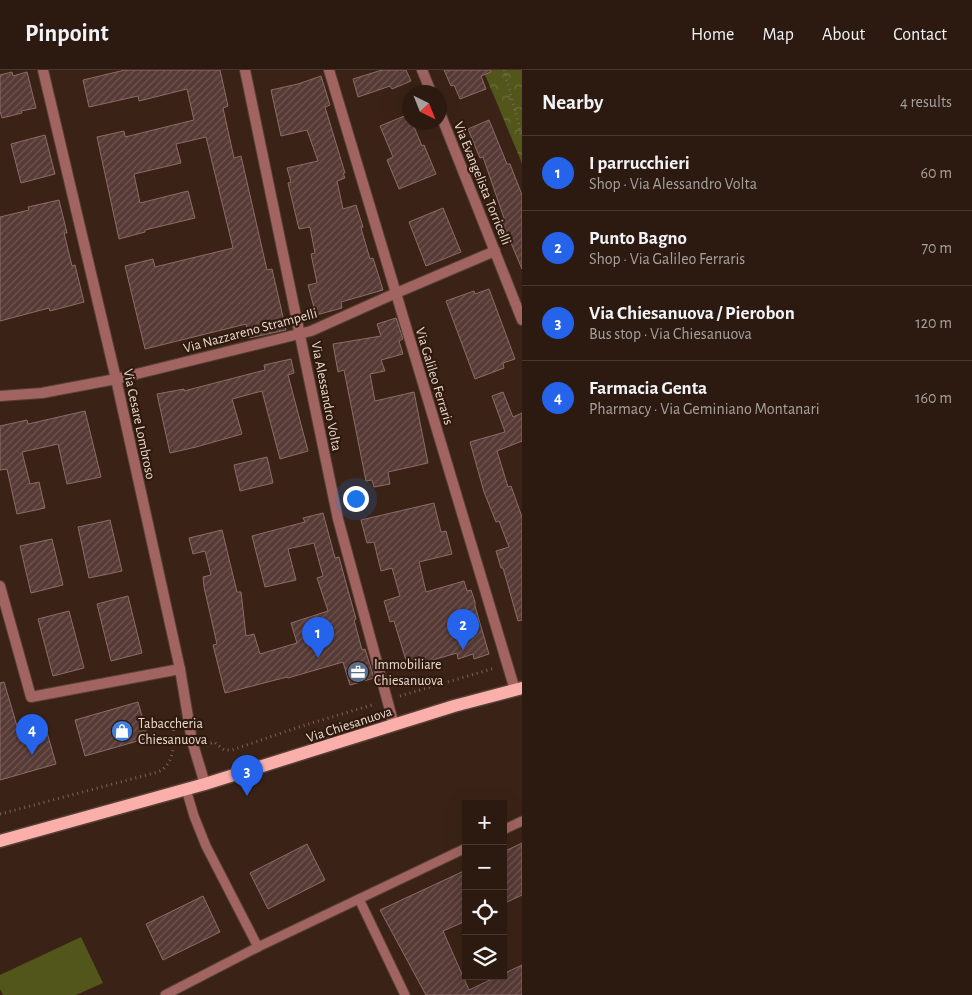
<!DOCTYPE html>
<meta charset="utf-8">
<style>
:root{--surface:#2c1a10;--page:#38271e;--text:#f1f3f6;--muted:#a6a19f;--line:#483830;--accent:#2563eb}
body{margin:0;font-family:"Alegreya Sans",sans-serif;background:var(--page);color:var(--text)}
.controls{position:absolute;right:15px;bottom:15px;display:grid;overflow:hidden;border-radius:0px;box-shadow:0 5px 20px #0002}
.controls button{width:45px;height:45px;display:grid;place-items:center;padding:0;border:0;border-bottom:1px solid var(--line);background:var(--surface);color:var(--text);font:25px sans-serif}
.compass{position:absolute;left:402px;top:15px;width:45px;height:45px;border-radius:50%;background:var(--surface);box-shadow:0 5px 20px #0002;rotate:137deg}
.you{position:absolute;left:355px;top:428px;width:18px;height:18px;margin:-12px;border:4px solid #fff;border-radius:50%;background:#1a73e8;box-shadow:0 0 0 8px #1a73e833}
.badge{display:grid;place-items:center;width:32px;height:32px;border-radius:50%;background:var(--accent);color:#fff;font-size:16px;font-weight:700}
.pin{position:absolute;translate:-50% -41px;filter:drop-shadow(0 1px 2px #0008)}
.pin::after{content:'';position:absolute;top:26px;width:18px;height:15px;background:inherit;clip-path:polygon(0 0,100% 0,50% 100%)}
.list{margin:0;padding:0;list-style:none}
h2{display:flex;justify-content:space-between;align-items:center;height:65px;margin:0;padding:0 20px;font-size:21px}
h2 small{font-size:16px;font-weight:400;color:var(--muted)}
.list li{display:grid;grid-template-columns:32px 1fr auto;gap:15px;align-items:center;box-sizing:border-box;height:75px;padding:0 20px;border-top:1px solid var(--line)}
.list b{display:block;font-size:19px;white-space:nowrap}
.list p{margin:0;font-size:16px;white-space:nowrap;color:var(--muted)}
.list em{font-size:16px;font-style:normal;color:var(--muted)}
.icon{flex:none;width:28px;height:28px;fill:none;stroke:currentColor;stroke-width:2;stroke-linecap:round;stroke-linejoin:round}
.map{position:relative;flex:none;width:522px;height:925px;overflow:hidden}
header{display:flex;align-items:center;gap:30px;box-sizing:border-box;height:70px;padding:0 25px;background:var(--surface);border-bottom:1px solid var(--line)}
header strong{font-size:24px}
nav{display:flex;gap:28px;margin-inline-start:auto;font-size:18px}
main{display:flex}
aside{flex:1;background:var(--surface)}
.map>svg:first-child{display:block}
.park{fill:url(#park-crowns)}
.pitch{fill:#53561b}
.building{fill:url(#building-hatch);stroke:#8c6c67}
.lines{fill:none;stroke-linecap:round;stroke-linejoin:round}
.lane-casing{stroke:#564034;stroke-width:11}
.street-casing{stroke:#564034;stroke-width:12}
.primary-casing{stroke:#564034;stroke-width:15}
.path{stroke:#796559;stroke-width:3;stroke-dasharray:1 4;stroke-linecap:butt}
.lane{stroke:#a16461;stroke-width:9}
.street{stroke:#a16461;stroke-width:10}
.primary{stroke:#fbafaa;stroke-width:12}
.labels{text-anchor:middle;stroke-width:4.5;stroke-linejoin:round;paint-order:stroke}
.street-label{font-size:14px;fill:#eadbd2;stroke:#30190d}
.poi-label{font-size:14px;fill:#eadbd2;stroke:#30190d;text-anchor:start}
</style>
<header>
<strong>Pinpoint</strong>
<nav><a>Home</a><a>Map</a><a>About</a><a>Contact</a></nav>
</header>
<main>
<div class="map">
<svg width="522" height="925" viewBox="0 0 522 925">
<defs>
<pattern id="park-crowns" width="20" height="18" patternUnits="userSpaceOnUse" patternTransform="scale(1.25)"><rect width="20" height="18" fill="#53561b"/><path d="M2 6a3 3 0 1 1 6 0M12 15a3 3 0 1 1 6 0" fill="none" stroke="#6c6e3b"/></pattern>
<pattern id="building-hatch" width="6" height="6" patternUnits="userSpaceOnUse" patternTransform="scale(1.25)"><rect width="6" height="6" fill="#573a36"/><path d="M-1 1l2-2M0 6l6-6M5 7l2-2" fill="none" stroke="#6f5652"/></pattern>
</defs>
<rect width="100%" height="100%" fill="#3a2316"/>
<path class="park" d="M 483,0 L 522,0 L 522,94 L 519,86 Z"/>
<path class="pitch" d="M 81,867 L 103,913 L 76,925 L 3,925 L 0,919 L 0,905 Z"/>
<g class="building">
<path d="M 125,0 L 220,0 L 228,36 L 223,38 L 234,88 L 241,86 L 267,200 L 272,199 L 286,260 L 249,268 L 246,254 L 145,279 L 125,196 L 153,189 L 155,197 L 233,178 L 206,67 L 176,74 L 181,93 L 134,104 L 140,133 L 188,121 L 195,148 L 145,160 L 145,162 L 119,169 L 97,67 L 124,61 L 125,67 L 194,50 L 187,19 L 139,31 L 138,26 L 89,37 L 83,10 Z"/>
<path d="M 382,0 L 406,0 L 411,11 L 392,19 L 390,16 L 358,27 L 353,9 Z"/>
<path d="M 444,0 L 490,0 L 491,2 L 481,6 L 486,19 L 460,29 L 454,15 L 451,16 Z"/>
<path d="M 12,2 L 13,6 L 27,2 L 36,38 L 21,41 L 22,43 L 2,48 L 0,41 L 0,5 Z"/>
<path d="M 321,6 L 330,35 L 325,37 L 345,103 L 343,103 L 345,108 L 337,111 L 343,139 L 356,135 L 363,157 L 361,158 L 370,189 L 373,188 L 383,220 L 341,232 L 342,238 L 316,245 L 308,215 L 317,213 L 311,184 L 315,183 L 310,157 L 299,159 L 288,113 L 291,112 L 287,98 L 318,91 L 307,60 L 281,66 L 271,20 L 298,14 Z"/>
<path d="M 409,44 L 410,52 L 412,52 L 422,76 L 424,75 L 436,104 L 399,119 L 387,90 L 393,87 L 380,56 Z"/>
<path d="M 489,50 L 507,94 L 510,94 L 522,125 L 522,199 L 501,149 L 504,148 L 483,87 L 480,88 L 468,59 Z"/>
<path d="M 45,65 L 55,104 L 21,113 L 11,74 Z"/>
<path d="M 59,130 L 67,163 L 64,163 L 72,196 L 75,195 L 84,232 L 50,241 L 49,238 L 0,251 L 0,147 L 29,140 L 28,137 Z"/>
<path d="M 443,138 L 461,182 L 426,196 L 409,152 Z"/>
<path d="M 489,219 L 515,289 L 503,293 L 504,298 L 475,309 L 446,231 L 474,221 L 475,224 Z"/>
<path d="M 396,248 L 403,269 L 399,271 L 403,284 L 381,290 L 385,301 L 370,304 L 375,331 L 414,322 L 428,393 L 388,402 L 390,414 L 374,417 L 372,410 L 366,411 L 344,300 L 338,302 L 333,274 L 381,266 L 377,254 Z"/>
<path d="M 291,289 L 294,303 L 288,305 L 308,381 L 280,389 L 262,321 L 232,329 L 242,364 L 196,377 L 170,383 L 157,324 L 184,319 L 184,321 L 265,300 L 264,295 Z"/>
<path d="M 503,322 L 513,347 L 522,343 L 522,371 L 497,381 L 508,417 L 511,416 L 522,447 L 522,550 L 518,551 L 503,498 L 501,498 L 496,481 L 509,477 L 499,451 L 496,452 L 484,422 L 470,372 L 505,362 L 492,326 Z"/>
<path d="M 85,341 L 101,407 L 67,414 L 58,374 L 22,382 L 30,414 L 39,412 L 45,438 L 17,444 L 7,399 L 0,400 L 0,356 L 27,350 L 28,354 Z"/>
<path d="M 267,387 L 273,413 L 240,421 L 234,395 Z"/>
<path d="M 434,433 L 441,462 L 446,461 L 452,484 L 419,492 L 426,522 L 464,511 L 467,521 L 471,520 L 475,532 L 475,536 L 489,584 L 474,589 L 473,584 L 458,589 L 457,583 L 408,597 L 394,551 L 390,552 L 384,531 L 400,526 L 392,498 L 381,501 L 374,472 L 367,473 L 361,450 Z"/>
<path d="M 323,443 L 335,488 L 339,487 L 346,513 L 356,549 L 354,550 L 362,580 L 365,579 L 374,608 L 350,615 L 343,592 L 288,608 L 287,607 L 225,623 L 213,575 L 217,574 L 204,517 L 203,507 L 211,505 L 205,481 L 193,484 L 189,468 L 222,460 L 237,522 L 241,522 L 246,566 L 254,564 L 260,584 L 297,573 L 291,553 L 328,541 L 317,508 L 323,506 L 314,473 L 288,479 L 296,510 L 265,517 L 252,466 L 305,452 L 303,448 Z"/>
<path d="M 110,450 L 122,501 L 89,508 L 78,457 Z"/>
<path d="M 52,469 L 63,515 L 31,523 L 20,476 Z"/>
<path d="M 128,526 L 142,583 L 111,591 L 97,534 Z"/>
<path d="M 69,541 L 84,598 L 53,606 L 38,549 Z"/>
<path d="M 4,612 L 20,666 L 46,659 L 56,694 L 0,710 L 0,613 Z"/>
<path d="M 138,632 L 148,668 L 85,686 L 75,650 Z"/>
<path d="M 522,773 L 522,825 L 503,834 L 503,782 Z"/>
<path d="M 307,774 L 325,810 L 268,839 L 250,803 Z"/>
<path d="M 466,800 L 466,851 L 443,861 L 469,920 L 498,906 L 503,906 L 503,904 L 522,895 L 522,925 L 426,925 L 380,840 Z"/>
<path d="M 203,826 L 220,862 L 163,890 L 146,854 Z"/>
</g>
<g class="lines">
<g class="lane-casing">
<g id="lane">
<path d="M 186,719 L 194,746 L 206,776 L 258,877"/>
<path d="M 503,760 L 522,751"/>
<path d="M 359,829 L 405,925"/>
<path d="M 165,925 L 258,877 L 466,778"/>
</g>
</g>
<g class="street-casing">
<g id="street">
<path d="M 43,0 L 116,309 L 180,599 L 192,671 L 205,714"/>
<path d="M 245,0 L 338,449 L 394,655"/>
<path d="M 329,0 L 515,620"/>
<path d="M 422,0 L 431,22"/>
<path d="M 440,43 L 522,250"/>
<path d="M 0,326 L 42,323 L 116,309 L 311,261 L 387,227 L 495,181"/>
<path d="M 0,516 L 31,627 L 180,599"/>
</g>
</g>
<g class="primary-casing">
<path id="primary" d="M 0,771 L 205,714 L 454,636 L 522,618"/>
</g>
<g class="path">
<path d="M 504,0 L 522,67"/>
<path d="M 400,626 L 495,598"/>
<path d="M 206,675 L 214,672 L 224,680 L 232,680 L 302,656 L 375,634"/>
<path d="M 0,744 L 158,702 C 176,694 174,670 173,653"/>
</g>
<use href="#lane" class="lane"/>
<use href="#street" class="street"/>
<use href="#primary" class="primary"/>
</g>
<defs>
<g id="office-disc" transform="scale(1.125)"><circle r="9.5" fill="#5c6f8a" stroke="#30190d"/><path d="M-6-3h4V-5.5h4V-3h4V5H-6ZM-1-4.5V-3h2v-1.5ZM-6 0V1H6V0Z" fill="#fff"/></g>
<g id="shop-disc" transform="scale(1.125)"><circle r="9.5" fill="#3f7fe0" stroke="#30190d"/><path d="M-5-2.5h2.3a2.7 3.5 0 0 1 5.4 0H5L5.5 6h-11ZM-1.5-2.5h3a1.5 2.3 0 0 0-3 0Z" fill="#fff"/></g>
</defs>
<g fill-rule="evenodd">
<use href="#office-disc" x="358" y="602"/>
<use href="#shop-disc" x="122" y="661"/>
</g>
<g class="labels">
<g class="street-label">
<text transform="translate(483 113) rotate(68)" y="5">Via Evangelista Torricelli</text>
<text transform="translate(250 260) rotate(-15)" y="5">Via Nazzareno Strampelli</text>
<text transform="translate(435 306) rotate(73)" y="5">Via Galileo Ferraris</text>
<text transform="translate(327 326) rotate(79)" y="5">Via Alessandro Volta</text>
<text transform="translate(140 354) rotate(78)" y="5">Via Cesare Lombroso</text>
<text transform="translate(349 654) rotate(-18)" y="5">Via Chiesanuova</text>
</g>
<g class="poi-label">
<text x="374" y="599">Immobiliare<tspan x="374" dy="16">Chiesanuova</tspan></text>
<text x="138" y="658">Tabaccheria<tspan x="138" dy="16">Chiesanuova</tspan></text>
</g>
</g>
</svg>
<div class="controls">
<button>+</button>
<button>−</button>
<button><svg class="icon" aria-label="locate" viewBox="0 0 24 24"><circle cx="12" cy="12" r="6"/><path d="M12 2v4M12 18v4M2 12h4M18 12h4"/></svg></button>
<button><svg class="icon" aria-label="layers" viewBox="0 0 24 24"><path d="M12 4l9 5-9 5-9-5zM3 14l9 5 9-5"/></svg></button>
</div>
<svg class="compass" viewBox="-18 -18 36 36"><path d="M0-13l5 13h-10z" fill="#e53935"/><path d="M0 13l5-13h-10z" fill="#a6a19f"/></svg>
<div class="you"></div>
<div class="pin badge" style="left:318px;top:588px">1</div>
<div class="pin badge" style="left:463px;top:580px">2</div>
<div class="pin badge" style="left:247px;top:726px">3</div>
<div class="pin badge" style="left:32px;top:685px">4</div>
</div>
<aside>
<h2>Nearby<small>4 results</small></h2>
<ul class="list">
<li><span class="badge">1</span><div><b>I parrucchieri</b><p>Shop · Via Alessandro Volta</p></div><em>60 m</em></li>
<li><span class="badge">2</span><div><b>Punto Bagno</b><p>Shop · Via Galileo Ferraris</p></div><em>70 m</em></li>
<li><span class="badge">3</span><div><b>Via Chiesanuova / Pierobon</b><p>Bus stop · Via Chiesanuova</p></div><em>120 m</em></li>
<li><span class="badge">4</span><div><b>Farmacia Genta</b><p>Pharmacy · Via Geminiano Montanari</p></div><em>160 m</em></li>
</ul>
</aside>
</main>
